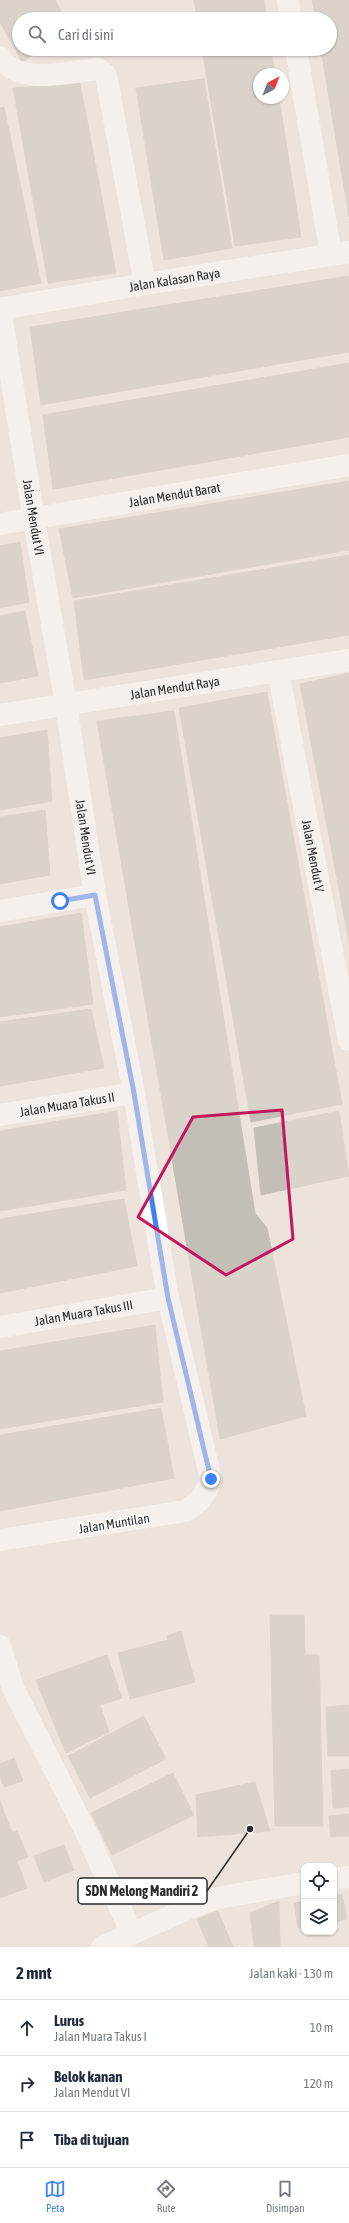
<!DOCTYPE html>
<html lang="id">
<meta charset="utf-8">
<style>
:root{--surface:#fff;--page:#f6f6f7;--text:#1f2937;--muted:#747a83;--line:#e0e1e3;--accent:#3f82f6}
body{margin:0;font-family:"Asap Condensed",sans-serif;background:var(--page);color:var(--text)}
.controls{position:absolute;right:12px;bottom:12px;display:grid;overflow:hidden;border-radius:8px;box-shadow:0 1px 3px #0004}
.controls button{width:36px;height:36px;display:grid;place-items:center;padding:0;border:0;border-bottom:1px solid var(--line);background:var(--surface);color:var(--text);font:20px sans-serif}
.compass{position:absolute;left:253px;top:68px;width:36px;height:36px;border-radius:50%;background:var(--surface);box-shadow:0 1px 3px #0004;rotate:42deg}
.stop{position:absolute;width:12px;height:12px;margin:-9px;border:3px solid #3f82f6;border-radius:50%;background:#fff}
.stop.end{background:#3f82f6;border-color:#fff;box-shadow:0 1px 4px #0008}
.list{margin:0;padding:0;list-style:none}
h2{display:flex;justify-content:space-between;align-items:center;height:52px;margin:0;padding:0 16px;font-size:17px}
h2 small{font-size:13px;font-weight:400;color:var(--muted)}
.list li{display:grid;grid-template-columns:26px 1fr auto;gap:12px;align-items:center;box-sizing:border-box;height:56px;padding:0 16px;border-top:1px solid var(--line)}
.list b{display:block;font-size:15px;white-space:nowrap}
.list p{margin:0;font-size:13px;white-space:nowrap;color:var(--muted)}
.list em{font-size:13px;font-style:normal;color:var(--muted)}
.icon{flex:none;width:22px;height:22px;fill:none;stroke:currentColor;stroke-width:2;stroke-linecap:round;stroke-linejoin:round}
.map{position:relative;flex:none;width:349px;height:1947px;overflow:hidden}
.search{position:absolute;background:var(--surface);box-shadow:0 1px 3px #0004;left:12px;right:12px;top:12px;height:44px;display:flex;align-items:center;gap:10px;box-sizing:border-box;padding:0 14px;border-radius:22px;color:var(--muted);font-size:15px}
.sheet{height:220px;background:var(--surface)}
nav{display:flex;justify-content:space-around;align-items:center;box-sizing:border-box;height:56px;border-top:1px solid var(--line);background:var(--surface);font-size:11px;color:var(--muted)}
nav a{display:grid;justify-items:center;gap:2px}
nav .on{color:var(--accent)}
.map>svg:first-child{display:block}
.building{fill:#c4beb8;stroke:#c7beb6}
.lines{fill:none;stroke-linecap:round;stroke-linejoin:round}
.minor{stroke:#fff;stroke-width:22}
.secondary{stroke:#fff;stroke-width:22}
.route{stroke:#3f82f6;stroke-width:5}
.marked{fill:none;stroke:#c2185b;stroke-width:3;stroke-linejoin:round}
.labels{text-anchor:middle;stroke-width:3;stroke-linejoin:round;paint-order:stroke}
.street-label{font-size:13px;fill:#2a2a2a;stroke:#fff}
.leader{fill:none;stroke:#2a2a2a;stroke-width:1.5}
.callout-dot{fill:#2a2a2a;stroke:#fff;stroke-width:1.5}
.callout{fill:#fff;stroke:#2a2a2a;stroke-width:1.5}
.callout-label{font-size:14px;text-anchor:middle;font-weight:bold;fill:#2a2a2a}
</style>
<div class="map">
<svg width="349" height="1947" viewBox="0 0 349 1947">
<rect width="100%" height="100%" fill="#ece3dd"/>
<g class="building">
<path d="M 0,0 L 55,0 L 65,19 L 19,19 L 19,49 L 43,49 L 22,62 L 0,22 Z"/>
<path d="M 194,0 L 264,0 L 267,19 L 197,19 Z"/>
<path d="M 312,0 L 349,0 L 349,217 L 321,49 L 330,49 L 330,19 L 316,19 Z"/>
<path d="M 202,49 L 271,49 L 275,74 L 259,74 L 259,98 L 279,98 L 301,237 L 235,246 Z"/>
<path d="M 204,79 L 232,248 L 164,260 L 136,88 Z"/>
<path d="M 80,83 L 116,273 L 48,283 L 13,88 Z"/>
<path d="M 4,107 L 41,283 L 0,291 L 0,108 Z"/>
<path d="M 349,276 L 349,352 L 41,405 L 30,327 Z"/>
<path d="M 349,363 L 349,437 L 53,489 L 43,415 Z"/>
<path d="M 349,481 L 349,550 L 73,598 L 59,529 Z"/>
<path d="M 20,542 L 29,602 L 0,608 L 0,546 Z"/>
<path d="M 349,555 L 349,635 L 84,680 L 74,601 Z"/>
<path d="M 25,611 L 38,676 L 0,683 L 0,616 Z"/>
<path d="M 349,673 L 349,942 L 300,684 Z"/>
<path d="M 267,692 L 342,1104 L 251,1122 L 179,708 Z"/>
<path d="M 174,711 L 255,1213 L 267,1228 L 306,1416 L 220,1439 L 97,721 Z"/>
<path d="M 47,730 L 52,801 L 0,810 L 0,738 Z"/>
<path d="M 45,810 L 50,875 L 0,884 L 0,817 Z"/>
<path d="M 81,913 L 93,1004 L 0,1017 L 0,927 Z"/>
<path d="M 91,1009 L 104,1068 L 0,1086 L 0,1022 Z"/>
<path d="M 117,1111 L 126,1190 L 0,1211 L 0,1131 Z"/>
<path d="M 339,1111 L 349,1176 L 261,1195 L 254,1128 Z"/>
<path d="M 124,1199 L 137,1266 L 0,1293 L 0,1219 Z"/>
<path d="M 155,1325 L 163,1402 L 0,1429 L 0,1351 Z"/>
<path d="M 161,1408 L 174,1478 L 0,1511 L 0,1435 Z"/>
<path d="M 270,1615 L 304,1615 L 305,1655 L 319,1655 L 323,1826 L 275,1826 Z"/>
<path d="M 181,1631 L 195,1682 L 130,1699 L 118,1653 L 168,1640 L 167,1636 Z"/>
<path d="M 107,1655 L 122,1698 L 100,1705 L 109,1732 L 66,1753 L 36,1680 Z"/>
<path d="M 349,1705 L 349,1756 L 328,1756 L 326,1707 Z"/>
<path d="M 144,1716 L 166,1759 L 90,1798 L 68,1756 Z"/>
<path d="M 14,1758 L 23,1781 L 4,1787 L 0,1776 L 0,1764 Z"/>
<path d="M 349,1769 L 349,1807 L 333,1808 L 331,1771 Z"/>
<path d="M 173,1773 L 194,1815 L 112,1855 L 91,1813 Z"/>
<path d="M 255,1782 L 270,1831 L 198,1837 L 196,1795 Z"/>
<path d="M 0,1801 L 12,1833 L 17,1831 L 28,1857 L 17,1861 L 27,1888 L 0,1898 Z"/>
<path d="M 349,1814 L 349,1836 L 331,1837 L 329,1816 Z"/>
<path d="M 64,1845 L 74,1870 L 44,1882 L 34,1856 Z"/>
<path d="M 342,1894 L 347,1919 L 334,1922 L 334,1895 Z"/>
<path d="M 279,1901 L 280,1947 L 254,1947 L 250,1913 Z"/>
<path d="M 304,1901 L 304,1927 L 298,1928 L 294,1903 Z"/>
<path d="M 218,1911 L 233,1947 L 209,1947 L 197,1919 Z"/>
</g>
<g class="lines">
<g class="minor">
<path d="M 288,0 L 291,19"/>
<path d="M 296,49 L 331,255"/>
<path d="M 0,57 C 18,86 69,72 98,69 L 106,75 L 145,284"/>
<path id="s1" d="M 0,309 L 34,519 L 66,705 L 95,895 L 134,1093 L 168,1298 L 211,1479 C 206,1495 199,1503 185,1511 L 0,1540"/>
<path id="s2" d="M 0,309 L 145,284 L 349,252"/>
<path id="s3" d="M 0,524 L 349,465"/>
<path id="s4" d="M 278,671 L 349,1040"/>
<path id="s5" d="M 0,715 L 349,660"/>
<path d="M 0,911 L 95,895"/>
<path id="s6" d="M 0,1115 L 134,1093"/>
<path id="s7" d="M 0,1327 L 168,1298"/>
<path d="M 0,1646 L 13,1688 L 85,1830 L 132,1934"/>
</g>
<g class="secondary">
<path d="M 334,1879 L 349,1877"/>
<path d="M 102,1947 L 194,1906 L 217,1898 L 304,1883"/>
</g>
</g>
<g class="lines">
<path class="route" d="M 60,901 L 95,895 L 134,1093 L 168,1298 L 211,1479"/>
</g>
<path d="M0 0H349V1947H0ZM 282,1110 L 293,1239 L 226,1275 L 138,1217 L 193,1117 Z" fill="#ece3dd" fill-opacity=".55" fill-rule="evenodd"/>
<path class="marked" d="M 282,1110 L 293,1239 L 226,1275 L 138,1217 L 193,1117 Z"/>
<g class="labels">
<g class="street-label">
<text dy="5" stroke="none"><textPath href="#s2" startOffset="177">Jalan Kalasan Raya</textPath></text>
<text dy="5" stroke="none"><textPath href="#s3" startOffset="177">Jalan Mendut Barat</textPath></text>
<text dy="5" stroke="none"><textPath href="#s1" startOffset="211">Jalan Mendut VI</textPath></text>
<text dy="5" stroke="none"><textPath href="#s5" startOffset="177">Jalan Mendut Raya</textPath></text>
<text dy="5" stroke="none"><textPath href="#s1" startOffset="535">Jalan Mendut VI</textPath></text>
<text dy="5" stroke="none"><textPath href="#s4" startOffset="188">Jalan Mendut V</textPath></text>
<text dy="5" stroke="none"><textPath href="#s6" startOffset="68">Jalan Muara Takus II</textPath></text>
<text dy="5" stroke="none"><textPath href="#s7" startOffset="85">Jalan Muara Takus III</textPath></text>
<text transform="translate(114 1523) rotate(-9)" y="5">Jalan Muntilan</text>
</g>
</g>
<path class="leader" d="M250 1829L207 1891"/>
<circle class="callout-dot" cx="250" cy="1829" r="4"/>
<rect class="callout" x="78" y="1878" width="129" height="26" rx="4"/>
<g class="callout-label">
<text x="142" y="1896">SDN Melong Mandiri 2</text>
</g>
</svg>
<div class="controls">
<button><svg class="icon" aria-label="locate" viewBox="0 0 24 24"><circle cx="12" cy="12" r="6"/><path d="M12 2v4M12 18v4M2 12h4M18 12h4"/></svg></button>
<button><svg class="icon" aria-label="layers" viewBox="0 0 24 24"><path d="M12 4l9 5-9 5-9-5zM3 14l9 5 9-5"/></svg></button>
</div>
<svg class="compass" viewBox="-18 -18 36 36"><path d="M0-13l5 13h-10z" fill="#e53935"/><path d="M0 13l5-13h-10z" fill="#747a83"/></svg>
<div class="stop" style="left:60px;top:901px"></div>
<div class="stop end" style="left:211px;top:1479px"></div>
<div class="search"><svg class="icon" aria-label="search" viewBox="0 0 24 24"><circle cx="10" cy="10" r="6"/><path d="M15 15l6 6"/></svg>Cari di sini</div>
</div>
<section class="sheet">
<h2>2 mnt<small>Jalan kaki · 130 m</small></h2>
<ul class="list">
<li><svg class="icon" aria-label="ahead" viewBox="0 0 24 24"><path d="M12 20V5M6 11l6-6 6 6"/></svg><div><b>Lurus</b><p>Jalan Muara Takus I</p></div><em>10 m</em></li>
<li><svg class="icon" aria-label="right" viewBox="0 0 24 24"><path d="M7 20v-9h11M14 6l5 5-5 5"/></svg><div><b>Belok kanan</b><p>Jalan Mendut VI</p></div><em>120 m</em></li>
<li><svg class="icon" aria-label="arrive" viewBox="0 0 24 24"><path d="M6 21V4h12l-3 4 3 4H6"/></svg><div><b>Tiba di tujuan</b></div></li>
</ul>
</section>
<nav>
<a class="on"><svg class="icon" aria-label="map" viewBox="0 0 24 24"><path d="M3 6l6-2 6 2 6-2v14l-6 2-6-2-6 2zM9 4v14M15 6v14"/></svg>Peta</a>
<a><svg class="icon" aria-label="directions" viewBox="0 0 24 24"><path d="M12 3l9 9-9 9-9-9zM9 14v-3h6M13 9l2 2-2 2"/></svg>Rute</a>
<a><svg class="icon" aria-label="saved" viewBox="0 0 24 24"><path d="M7 4h10v16l-5-4-5 4z"/></svg>Disimpan</a>
</nav>
